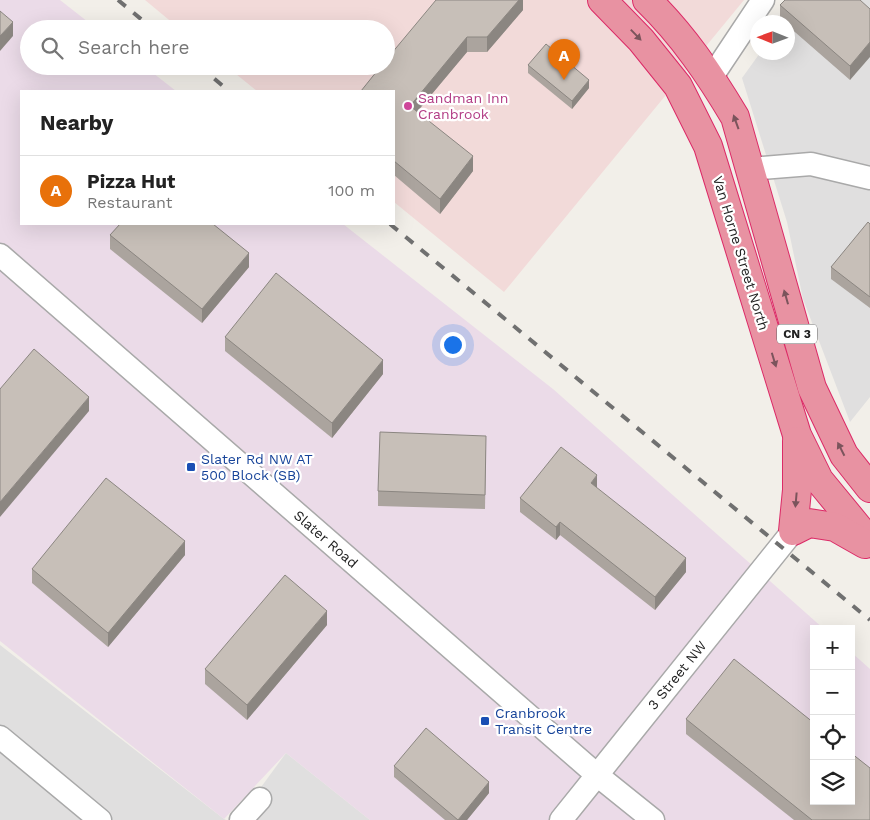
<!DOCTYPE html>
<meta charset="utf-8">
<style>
:root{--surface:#fff;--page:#f6f6f6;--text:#222;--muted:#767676;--line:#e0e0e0;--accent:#ea580c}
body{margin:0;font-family:"Work Sans",sans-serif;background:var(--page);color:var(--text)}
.controls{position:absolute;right:15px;bottom:15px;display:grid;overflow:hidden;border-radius:0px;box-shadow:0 5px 20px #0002}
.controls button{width:45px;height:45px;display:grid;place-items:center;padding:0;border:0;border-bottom:1px solid var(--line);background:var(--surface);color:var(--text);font:25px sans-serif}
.compass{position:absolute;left:750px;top:15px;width:45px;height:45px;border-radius:50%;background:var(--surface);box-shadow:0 5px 20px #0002;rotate:271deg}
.you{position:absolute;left:452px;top:344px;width:18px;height:18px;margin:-12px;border:4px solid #fff;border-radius:50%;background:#1a73e8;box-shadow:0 0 0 8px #1a73e833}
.badge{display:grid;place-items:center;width:32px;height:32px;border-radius:50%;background:var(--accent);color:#fff;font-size:16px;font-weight:700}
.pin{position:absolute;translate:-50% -41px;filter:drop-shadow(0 1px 2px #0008)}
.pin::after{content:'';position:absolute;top:26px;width:18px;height:15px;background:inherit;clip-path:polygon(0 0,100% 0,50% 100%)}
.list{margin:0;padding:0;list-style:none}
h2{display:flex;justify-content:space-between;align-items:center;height:65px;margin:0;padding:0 20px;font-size:21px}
h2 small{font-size:16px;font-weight:400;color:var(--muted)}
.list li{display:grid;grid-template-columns:32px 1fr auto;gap:15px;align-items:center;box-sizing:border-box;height:70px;padding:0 20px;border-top:1px solid var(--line)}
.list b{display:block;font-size:19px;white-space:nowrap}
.list p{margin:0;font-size:16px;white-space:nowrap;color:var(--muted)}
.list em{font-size:16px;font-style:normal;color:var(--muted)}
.icon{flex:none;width:28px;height:28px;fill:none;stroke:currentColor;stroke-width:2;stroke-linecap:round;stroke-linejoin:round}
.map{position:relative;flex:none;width:870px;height:820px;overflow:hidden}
.search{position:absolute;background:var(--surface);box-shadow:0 5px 20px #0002;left:20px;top:20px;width:375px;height:55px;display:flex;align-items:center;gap:12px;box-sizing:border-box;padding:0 18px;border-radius:28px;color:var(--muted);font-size:19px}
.panel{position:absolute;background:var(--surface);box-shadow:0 5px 20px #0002;left:20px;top:90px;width:375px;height:135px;border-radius:0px}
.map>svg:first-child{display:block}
.residential{fill:#e0dfdf}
.commercial{fill:#f2dad9}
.industrial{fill:#ebdbe8}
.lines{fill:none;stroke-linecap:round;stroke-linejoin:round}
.minor-casing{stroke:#a9a9a9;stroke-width:25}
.highway-casing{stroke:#dc2a67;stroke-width:30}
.minor{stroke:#fff;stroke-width:22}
.highway{stroke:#e892a2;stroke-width:28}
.rail{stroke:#707070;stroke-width:4;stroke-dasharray:10 10;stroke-linecap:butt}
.wall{fill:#aba49e}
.shaded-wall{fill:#8b8681}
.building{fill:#c7bfb8;stroke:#8b8681}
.oneway{fill:#7b545c}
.hotel-dot{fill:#d1479c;stroke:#fff;stroke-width:2}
.transit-dot{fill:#1a4fb4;stroke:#fff;stroke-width:2}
.labels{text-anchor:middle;stroke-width:4.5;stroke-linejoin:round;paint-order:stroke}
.shield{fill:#fff;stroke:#646464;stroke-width:1}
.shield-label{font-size:12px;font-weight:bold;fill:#222}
.hotel-label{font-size:14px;fill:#b23c85;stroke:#fff;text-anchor:start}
.street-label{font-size:14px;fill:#222;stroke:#fff}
.transit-label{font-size:14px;fill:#164399;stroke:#fff;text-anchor:start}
</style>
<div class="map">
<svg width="870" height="820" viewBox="0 0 870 820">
<rect width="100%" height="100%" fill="#f2efe9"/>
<g class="residential">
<path d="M 797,0 L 870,0 L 870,397 L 850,422 L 803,299 L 787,222 L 742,78 L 760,53 L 788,52 L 788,22 L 781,22 Z"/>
<path d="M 0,645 L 224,819 L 226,820 L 0,820 Z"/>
<path d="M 286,753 L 370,820 L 237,820 Z"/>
</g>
<path class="commercial" d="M 145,0 L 744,0 L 504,292 L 394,202 L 394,91 L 257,91 L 226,66 L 386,66 L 386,29 L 180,29 Z"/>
<path class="industrial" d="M 0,0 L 60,0 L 97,29 L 29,29 L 29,66 L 144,66 L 176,91 L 21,91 L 21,224 L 343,224 L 553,389 L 824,629 L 814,629 L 814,801 L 851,801 L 851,652 L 870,669 L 870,820 L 370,820 L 286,753 L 224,819 L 0,641 Z"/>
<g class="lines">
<g class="minor-casing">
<g id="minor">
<path d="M 711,78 L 763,0"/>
<path d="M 750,169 L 811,164 L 870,178"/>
<path d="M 0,255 L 597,775 L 653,820"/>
<path d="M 0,737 L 100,820"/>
<path d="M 241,820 L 260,799"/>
<path d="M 561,820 L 793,531"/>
</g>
</g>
<g class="highway-casing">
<g id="highway">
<path d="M 602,0 L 641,40 L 678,86 L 708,146 L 797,435 L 819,480 L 870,542"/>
<path d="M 647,0 C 683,35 710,75 735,117 L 812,388 L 844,455 L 870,488"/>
<path d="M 797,441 L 797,490 L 793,531 L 809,523 L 835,527 L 865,544"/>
</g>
</g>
<use href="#minor" class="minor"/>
<use href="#highway" class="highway"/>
<g class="rail">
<path d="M 118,0 L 153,29"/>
<path d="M 199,66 L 229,91"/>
<path d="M 390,224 L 870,620"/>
</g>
</g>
<g class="wall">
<path d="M 436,0 L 523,0 L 523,10 L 487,52 L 467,52 L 417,112 L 473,171 L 440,214 L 394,175 L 394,91 Z"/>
<path d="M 780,5 L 870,9 L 850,80 L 788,26 L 788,22 L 783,22 L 780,20 Z"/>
<path d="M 528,65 L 589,88 L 572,109 L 528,73 Z"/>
<path d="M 870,224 L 870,308 L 831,279 L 831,267 Z"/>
<path d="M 110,235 L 249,267 L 202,323 L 110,249 Z"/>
<path d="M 225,337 L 383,374 L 332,438 L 225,351 Z"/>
<path d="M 486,450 L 485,509 L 378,506 L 378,491 Z"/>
<path d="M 597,488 L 686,572 L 655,610 L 560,535 L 556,540 L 520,512 L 520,498 Z"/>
<path d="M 185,555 L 108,647 L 32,583 L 32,569 Z"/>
<path d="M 327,625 L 247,720 L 205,684 L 205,669 Z"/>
<path d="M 686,719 L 870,820 L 794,820 L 686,734 Z"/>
<path d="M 394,766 L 489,793 L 467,820 L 445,820 L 394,777 Z"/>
</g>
<g class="shaded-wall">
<path d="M 519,0 L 523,0 L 523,10 L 487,52 L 487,37 Z"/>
<path d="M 13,22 L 13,36 L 0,51 L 0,36 Z"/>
<path d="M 467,37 L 467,52 L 410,120 L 410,106 Z"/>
<path d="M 870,42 L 870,57 L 850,80 L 850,66 Z"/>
<path d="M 589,80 L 589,88 L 572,109 L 572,101 Z"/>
<path d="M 473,156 L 473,171 L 440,214 L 440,199 Z"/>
<path d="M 249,253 L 249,267 L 202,323 L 202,309 Z"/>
<path d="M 383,360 L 383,374 L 332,438 L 332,423 Z"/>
<path d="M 89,397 L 89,411 L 0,517 L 0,502 Z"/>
<path d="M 597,475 L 597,489 L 591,483 Z"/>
<path d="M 560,522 L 560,535 L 556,540 L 556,527 Z"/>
<path d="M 185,541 L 185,555 L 108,647 L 108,633 Z"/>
<path d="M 686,558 L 686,572 L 655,610 L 655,597 Z"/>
<path d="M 327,611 L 327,625 L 247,720 L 247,705 Z"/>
<path d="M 489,782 L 489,793 L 467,820 L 458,820 Z"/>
</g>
<g class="building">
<path d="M 436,0 L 519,0 L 487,37 L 467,37 L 410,106 L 473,156 L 440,199 L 394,161 L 394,91 L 361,91 L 381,66 L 386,66 L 386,60 Z"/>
<path d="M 785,0 L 860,0 L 870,9 L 870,42 L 850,66 L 780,5 Z"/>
<path d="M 0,11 L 13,22 L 0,36 Z"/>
<path d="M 546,44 L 589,80 L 572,101 L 528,65 Z"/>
<path d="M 868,222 L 870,224 L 870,297 L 831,267 Z"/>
<path d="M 120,224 L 213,224 L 249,253 L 202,309 L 110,235 Z"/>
<path d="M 276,273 L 383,360 L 332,423 L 225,337 Z"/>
<path d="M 34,349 L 89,397 L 0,502 L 0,389 Z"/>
<path d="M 380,432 L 486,436 L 485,495 L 378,491 Z"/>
<path d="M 561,447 L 597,475 L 591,483 L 686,558 L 655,597 L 560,522 L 556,527 L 520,498 Z"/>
<path d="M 106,478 L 185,541 L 108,633 L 32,569 Z"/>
<path d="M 285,575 L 327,611 L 247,705 L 205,669 Z"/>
<path d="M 734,659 L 814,723 L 814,801 L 851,801 L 851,753 L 870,768 L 870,820 L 812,820 L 686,719 Z"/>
<path d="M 426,728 L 489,782 L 458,820 L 394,766 Z"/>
</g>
<defs><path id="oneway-solid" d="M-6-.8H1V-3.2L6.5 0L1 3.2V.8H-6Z" transform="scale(1.25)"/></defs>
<g class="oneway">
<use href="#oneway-solid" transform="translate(636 35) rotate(46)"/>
<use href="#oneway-solid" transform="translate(736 122) rotate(-110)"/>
<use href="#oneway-solid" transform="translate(786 297) rotate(-106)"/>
<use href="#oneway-solid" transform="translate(774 360) rotate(73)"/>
<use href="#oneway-solid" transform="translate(841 449) rotate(-117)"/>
<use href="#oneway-solid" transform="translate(796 500) rotate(95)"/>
</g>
<circle class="hotel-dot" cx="408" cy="106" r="5"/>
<g class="transit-dot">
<rect x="186" y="462" width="10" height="10" rx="2.5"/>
<rect x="480" y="716" width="10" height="10" rx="2.5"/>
</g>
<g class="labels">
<rect class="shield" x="777" y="324.5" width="40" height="19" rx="4"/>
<g class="shield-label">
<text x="797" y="338">CN 3</text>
</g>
<g class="hotel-label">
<text x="418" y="103">Sandman Inn<tspan x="418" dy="16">Cranbrook</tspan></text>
</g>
<g class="street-label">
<text transform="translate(741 253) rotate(73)" y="5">Van Horne Street North</text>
<text transform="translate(326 539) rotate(41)" y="5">Slater Road</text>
<text transform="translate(677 675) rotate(-51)" y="5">3 Street NW</text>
</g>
<g class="transit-label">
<text x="201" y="464">Slater Rd NW AT<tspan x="201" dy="16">500 Block (SB)</tspan></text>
<text x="495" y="718">Cranbrook<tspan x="495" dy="16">Transit Centre</tspan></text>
</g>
</g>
</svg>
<div class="controls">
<button>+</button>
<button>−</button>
<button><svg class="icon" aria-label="locate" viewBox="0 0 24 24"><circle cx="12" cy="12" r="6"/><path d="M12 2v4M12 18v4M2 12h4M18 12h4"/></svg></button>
<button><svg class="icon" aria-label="layers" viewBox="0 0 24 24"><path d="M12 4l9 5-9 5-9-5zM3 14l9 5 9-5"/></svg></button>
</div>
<svg class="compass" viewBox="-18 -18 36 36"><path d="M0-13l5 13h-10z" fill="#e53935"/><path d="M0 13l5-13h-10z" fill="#767676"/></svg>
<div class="you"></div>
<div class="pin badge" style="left:564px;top:80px;background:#e8710a">A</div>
<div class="search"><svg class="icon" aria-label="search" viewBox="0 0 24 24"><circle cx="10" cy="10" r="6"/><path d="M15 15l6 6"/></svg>Search here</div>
<section class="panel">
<h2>Nearby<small></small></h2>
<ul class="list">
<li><span class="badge" style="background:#e8710a">A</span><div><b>Pizza Hut</b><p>Restaurant</p></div><em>100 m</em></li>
</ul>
</section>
</div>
